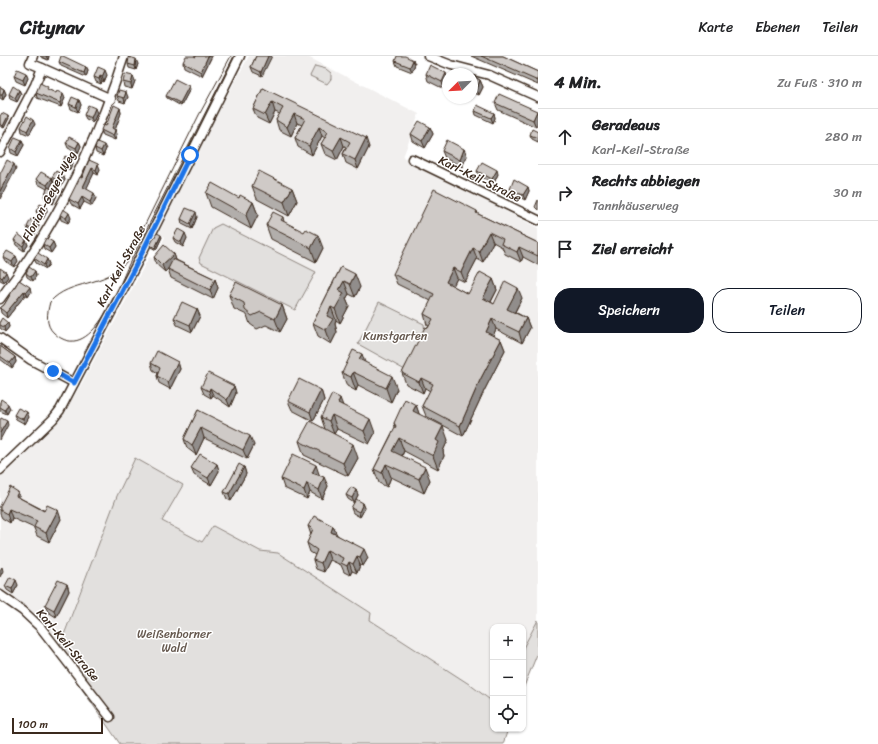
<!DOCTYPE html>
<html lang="de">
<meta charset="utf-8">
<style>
:root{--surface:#fff;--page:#f2f2f2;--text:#202124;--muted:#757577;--line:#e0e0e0;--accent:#111827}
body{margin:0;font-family:Sriracha,sans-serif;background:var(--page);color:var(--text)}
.controls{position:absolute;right:12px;bottom:12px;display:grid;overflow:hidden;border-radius:8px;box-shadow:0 1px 3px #0004}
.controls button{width:36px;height:36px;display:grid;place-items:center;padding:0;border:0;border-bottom:1px solid var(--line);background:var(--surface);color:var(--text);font:20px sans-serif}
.compass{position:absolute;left:442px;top:12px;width:36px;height:36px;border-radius:50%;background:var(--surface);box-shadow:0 1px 3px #0004;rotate:246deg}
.scale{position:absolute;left:12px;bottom:10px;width:91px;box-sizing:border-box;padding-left:4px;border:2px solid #3b2a1e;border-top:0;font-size:11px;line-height:14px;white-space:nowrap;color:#3b2a1e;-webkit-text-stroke:3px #fff;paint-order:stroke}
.stop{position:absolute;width:12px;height:12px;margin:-9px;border:3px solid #1a73e8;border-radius:50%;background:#fff}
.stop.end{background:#1a73e8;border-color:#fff;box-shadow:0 1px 4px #0008}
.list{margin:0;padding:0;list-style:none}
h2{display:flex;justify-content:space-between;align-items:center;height:52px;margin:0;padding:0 16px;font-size:17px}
h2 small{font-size:13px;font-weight:400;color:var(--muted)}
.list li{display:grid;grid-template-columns:26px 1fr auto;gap:12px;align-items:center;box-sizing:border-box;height:56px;padding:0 16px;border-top:1px solid var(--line)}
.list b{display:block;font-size:15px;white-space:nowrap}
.list p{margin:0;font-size:13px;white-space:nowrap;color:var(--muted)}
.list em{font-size:13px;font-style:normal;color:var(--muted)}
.actions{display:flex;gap:8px;padding:12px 16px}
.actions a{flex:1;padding:9px 0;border:1px solid var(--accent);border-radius:16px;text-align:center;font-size:14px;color:var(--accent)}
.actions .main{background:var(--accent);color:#fff}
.icon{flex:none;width:22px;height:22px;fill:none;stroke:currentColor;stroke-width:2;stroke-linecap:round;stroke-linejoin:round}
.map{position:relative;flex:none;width:538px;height:688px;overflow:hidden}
header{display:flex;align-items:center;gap:24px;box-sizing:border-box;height:56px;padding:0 20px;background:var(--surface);border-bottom:1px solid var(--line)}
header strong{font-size:19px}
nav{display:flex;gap:22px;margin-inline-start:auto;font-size:14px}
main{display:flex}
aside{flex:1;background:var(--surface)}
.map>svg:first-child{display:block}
.built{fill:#f1efee}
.green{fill:#e2e0de;stroke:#8e857e}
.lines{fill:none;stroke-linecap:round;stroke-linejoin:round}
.stream{stroke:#887e77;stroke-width:2}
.minor-casing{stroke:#3b2a1e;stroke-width:11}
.minor{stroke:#fff;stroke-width:8}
.tram{stroke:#3b2a1e;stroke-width:1}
.wall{fill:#b2aeab;stroke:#3b2a1e}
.shaded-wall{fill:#918d8b;stroke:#3b2a1e}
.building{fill:#cfcac7;stroke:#3b2a1e}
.route{stroke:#1a73e8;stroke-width:5}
.labels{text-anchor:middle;stroke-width:3;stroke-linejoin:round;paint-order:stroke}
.street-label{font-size:12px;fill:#3b2a1e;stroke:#fff}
.park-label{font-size:12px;fill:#65584e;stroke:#fff}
</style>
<header>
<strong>Citynav</strong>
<nav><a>Karte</a><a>Ebenen</a><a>Teilen</a></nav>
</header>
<main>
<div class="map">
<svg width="538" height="688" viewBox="0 0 538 688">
<rect width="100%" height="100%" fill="#fff"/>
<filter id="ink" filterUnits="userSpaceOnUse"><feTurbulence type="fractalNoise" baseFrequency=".025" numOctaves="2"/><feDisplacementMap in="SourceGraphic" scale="8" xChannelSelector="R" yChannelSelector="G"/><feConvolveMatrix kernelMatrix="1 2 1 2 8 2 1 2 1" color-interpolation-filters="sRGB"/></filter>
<g filter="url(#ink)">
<path class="built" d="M 249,0 L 306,0 L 419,58 L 403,101 L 538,172 L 538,564 L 523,592 L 523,571 L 493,571 L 493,646 L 469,628 L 369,564 L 371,557 L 278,497 L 260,495 L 213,470 L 202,486 L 162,465 L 135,402 L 117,440 L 56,596 L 20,557 L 0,544 L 0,420 L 59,365 L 82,327 L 149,201 L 154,203 L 165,181 L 159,177 L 205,80 Z"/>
<g class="green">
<path d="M 315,10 L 326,13 L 331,17 L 331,23 L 327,28 L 310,20 Z"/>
<path d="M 221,168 L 316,216 L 295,254 L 201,207 L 199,202 L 213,172 Z"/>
<path d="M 379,246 L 424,268 L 425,278 L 405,314 L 358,288 Z"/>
<path d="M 135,402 L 183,429 L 162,465 L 202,486 L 213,470 L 260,495 L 278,497 L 371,557 L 370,564 L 469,628 L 493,646 L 493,673 L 508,673 L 503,688 L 120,688 L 57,597 L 117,440 Z"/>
<path d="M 538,564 L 538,596 L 523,633 L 523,592 Z"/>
</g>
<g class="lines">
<path class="stream" d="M 379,282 L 419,278"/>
<g class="minor-casing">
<g id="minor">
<path d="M 428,0 L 451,9 L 489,19 L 538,41"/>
<path d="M 42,12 L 111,43"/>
<path d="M 0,96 L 35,29 L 42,12 L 30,7 L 33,0"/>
<path d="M 412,103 L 538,164"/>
<path d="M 0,243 C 55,171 97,86 124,0"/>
<path d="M 0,282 L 31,304 L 74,327"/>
<path d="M 0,414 L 53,363 L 60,354 L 136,209 L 240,0"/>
<path d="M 0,539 L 23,555 L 41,572 L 110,661"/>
</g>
</g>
<use href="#minor" class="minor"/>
<path class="tram" d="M 231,0 L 199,59 L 127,205 C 105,232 70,223 50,246 C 47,257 45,269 54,277 C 91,311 119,229 129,208 L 234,0"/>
</g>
<g class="wall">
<path d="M 40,0 L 49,0 L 48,4 L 41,1 Z"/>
<path d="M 196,0 L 212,0 L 202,20 L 184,11 L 183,6 Z"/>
<path d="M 256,0 L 262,20 L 253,16 L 251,11 Z"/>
<path d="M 471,0 L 503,0 L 538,16 L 538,29 Z"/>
<path d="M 413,4 L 415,8 L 412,16 L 397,10 L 395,5 Z"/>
<path d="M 59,6 L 86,11 L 88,15 L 86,21 L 61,10 Z"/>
<path d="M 128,8 L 138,8 L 136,14 L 129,12 Z"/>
<path d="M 426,18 L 448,23 L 444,33 L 428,25 Z"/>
<path d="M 107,19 L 104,26 L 102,25 L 101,28 L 96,26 L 94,21 Z"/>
<path d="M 14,20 L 28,22 L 25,29 L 16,25 Z"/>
<path d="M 133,20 L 135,25 L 132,33 L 124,31 L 123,26 Z"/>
<path d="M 472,20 L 480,24 L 483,31 L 479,39 L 472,36 Z"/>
<path d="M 0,31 L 4,33 L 6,38 L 3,44 L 0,42 Z"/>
<path d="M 263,32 L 369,91 L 358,113 L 346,107 L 343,98 L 346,91 L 344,90 L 337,104 L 325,98 L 321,88 L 325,82 L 322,80 L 312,99 L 298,91 L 295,82 L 302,69 L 297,67 L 291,80 L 279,74 L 276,64 L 280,58 L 275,56 L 269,68 L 257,62 L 253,53 Z"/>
<path d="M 190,33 L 181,50 L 167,42 L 166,40 Z"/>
<path d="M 19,34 L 21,38 L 17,46 L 10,43 L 9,38 Z"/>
<path d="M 49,34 L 65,42 L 61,51 L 37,42 L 36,37 Z"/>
<path d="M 117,40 L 128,41 L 125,47 L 119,45 Z"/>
<path d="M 79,44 L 81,49 L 78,56 L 71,53 L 69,48 Z"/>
<path d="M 495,47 L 538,57 L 538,66 L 536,71 L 498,54 Z"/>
<path d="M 120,52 L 121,57 L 115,74 L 117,78 L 115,84 L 103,79 L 101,74 L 106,70 Z"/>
<path d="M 475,55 L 494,57 L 495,62 L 493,67 L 476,59 Z"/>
<path d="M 97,57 L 93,66 L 86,63 L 84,59 Z"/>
<path d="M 0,60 L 9,62 L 4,72 L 0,70 Z"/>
<path d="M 35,68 L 29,79 L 22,76 L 21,71 Z"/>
<path d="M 430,71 L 433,78 L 425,92 L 413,85 L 411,78 Z"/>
<path d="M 538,76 L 538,86 L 532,83 L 530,79 Z"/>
<path d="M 22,84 L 24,89 L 18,100 L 11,97 L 10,92 Z"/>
<path d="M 79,86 L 81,90 L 78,97 L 68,92 L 66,87 Z"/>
<path d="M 95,92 L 106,93 L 103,100 L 96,97 Z"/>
<path d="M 464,93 L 467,100 L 462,111 L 445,102 L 442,95 Z"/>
<path d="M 89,104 L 100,113 L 98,119 L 94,117 L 86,133 L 96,142 L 92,150 L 84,146 L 80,153 L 71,148 L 69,143 L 82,122 Z"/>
<path d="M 63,106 L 73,107 L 70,114 L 64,111 Z"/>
<path d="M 477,115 L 498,118 L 494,127 L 479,120 Z"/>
<path d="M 63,119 L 65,124 L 61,130 L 54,126 L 52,121 Z"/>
<path d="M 52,122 L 53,126 L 50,132 L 57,139 L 53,148 L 46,144 L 44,140 L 47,133 L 38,128 L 36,123 Z"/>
<path d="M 252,130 L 292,132 L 297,145 L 289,160 L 257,143 Z"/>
<path d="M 528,131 L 529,135 L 525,144 L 512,137 L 510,133 Z"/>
<path d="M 206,137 L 239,142 L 253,146 L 258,159 L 251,173 L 211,151 Z"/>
<path d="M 46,151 L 47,155 L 43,163 L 38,160 L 36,155 Z"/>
<path d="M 477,155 L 478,158 L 538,187 L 538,209 L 523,201 L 521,206 L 505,198 L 502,191 L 493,186 L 483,206 L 477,203 L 465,226 L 457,222 L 453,230 L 468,238 L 493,223 L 497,234 L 491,246 L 494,248 L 522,242 L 515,256 L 526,262 L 530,272 L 522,287 L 496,273 L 493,280 L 501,284 L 505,294 L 484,335 L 463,380 L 426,360 L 422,350 L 430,335 L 425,332 L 423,337 L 406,328 L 402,317 L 429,270 L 427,269 L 424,258 L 431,245 L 397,228 L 393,218 Z"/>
<path d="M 60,159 L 71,162 L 68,167 L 61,164 Z"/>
<path d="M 197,161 L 192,173 L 182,168 L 181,163 Z"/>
<path d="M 283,161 L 284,166 L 323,192 L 316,206 L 271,183 L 266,169 Z"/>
<path d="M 39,170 L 34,179 L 29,176 L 27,171 Z"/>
<path d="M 162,181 L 156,194 L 151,191 L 150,189 Z"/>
<path d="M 173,182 L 187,182 L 183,191 L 175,186 Z"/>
<path d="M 14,184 L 26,184 L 28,189 L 24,195 L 16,189 Z"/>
<path d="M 53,186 L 55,191 L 51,197 L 44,193 L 43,188 Z"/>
<path d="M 174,198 L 176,204 L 215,223 L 218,232 L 213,243 L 171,222 L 168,213 L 165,216 L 156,208 L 154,201 Z"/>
<path d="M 3,201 L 18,205 L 14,211 L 5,205 Z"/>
<path d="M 34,202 L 47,203 L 49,208 L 46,213 L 36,207 Z"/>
<path d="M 341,211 L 360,231 L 355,241 L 349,238 L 346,243 L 349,250 L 340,267 L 336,264 L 335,268 L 337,276 L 331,288 L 318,280 L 313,267 Z"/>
<path d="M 0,212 L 8,221 L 4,226 L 0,224 Z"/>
<path d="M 35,215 L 36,220 L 33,225 L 27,221 L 26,217 Z"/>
<path d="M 19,224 L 31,236 L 28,241 L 25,239 L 7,262 L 1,257 L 0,252 L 4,249 Z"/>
<path d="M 229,239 L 282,249 L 287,263 L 280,276 L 266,269 L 257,273 L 250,268 L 247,259 L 234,253 Z"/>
<path d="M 197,253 L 200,260 L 192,276 L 177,269 L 174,262 Z"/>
<path d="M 0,265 L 8,267 L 9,271 L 5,276 L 0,272 Z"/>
<path d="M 0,290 L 15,301 L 16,306 L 12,312 L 0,303 Z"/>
<path d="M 178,306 L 180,313 L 170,333 L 159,327 L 157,320 L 158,317 L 153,314 L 151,307 Z"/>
<path d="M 364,306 L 397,333 L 391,346 L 358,329 L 356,335 L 347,330 L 342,317 Z"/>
<path d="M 234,330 L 236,337 L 230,351 L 213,339 L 211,342 L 204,338 L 201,331 Z"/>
<path d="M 321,334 L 324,344 L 313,365 L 292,354 L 288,345 Z"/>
<path d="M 0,346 L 10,352 L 7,358 L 0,355 Z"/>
<path d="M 416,349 L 419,358 L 448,384 L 443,395 L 444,400 L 438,413 L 404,395 L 402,400 L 430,424 L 424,437 L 391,421 L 387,431 L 379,427 L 374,413 L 395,371 L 394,367 Z"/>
<path d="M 343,350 L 375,377 L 369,388 L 337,373 L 334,378 L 358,402 L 348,420 L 304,399 L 299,385 L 325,373 L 321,361 Z"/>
<path d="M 198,354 L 254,389 L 247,403 L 204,382 L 196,399 L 187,392 L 184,383 Z"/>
<path d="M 14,359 L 29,361 L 25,368 L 16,363 Z"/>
<path d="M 217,408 L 219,415 L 211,429 L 194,419 L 191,412 Z"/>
<path d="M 244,411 L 246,418 L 231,445 L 227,443 L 224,436 Z"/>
<path d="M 319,418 L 319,419 L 328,430 L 322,443 L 310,436 L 307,443 L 284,432 L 281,423 Z"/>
<path d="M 356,434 L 358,439 L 354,447 L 348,443 L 346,439 Z"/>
<path d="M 20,442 L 61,463 L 49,486 L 37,480 L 34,472 L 12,462 L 10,467 L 2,462 L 0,458 L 0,450 Z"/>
<path d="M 363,447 L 365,452 L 360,461 L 353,457 L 351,452 Z"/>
<path d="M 308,470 L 333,470 L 336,478 L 368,502 L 363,510 L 360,509 L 357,517 L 352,515 L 350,519 L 344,516 L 341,509 L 330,504 L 324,516 L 316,513 L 313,504 L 315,499 L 310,496 L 307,487 L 311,479 Z"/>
<path d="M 67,528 L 69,535 L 56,561 L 48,556 L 45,549 Z"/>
<path d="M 18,529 L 13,538 L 7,534 L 5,530 Z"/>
</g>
<g class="shaded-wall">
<path d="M 46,0 L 49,0 L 48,4 Z"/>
<path d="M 208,0 L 212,0 L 202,20 L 201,16 Z"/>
<path d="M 268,0 L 272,0 L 262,20 L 261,16 Z"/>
<path d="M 136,3 L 138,8 L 136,14 L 135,10 Z"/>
<path d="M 413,4 L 415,8 L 412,16 L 410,11 Z"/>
<path d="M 86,11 L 88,15 L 86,21 L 84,17 Z"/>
<path d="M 105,14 L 107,19 L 104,26 L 102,21 Z"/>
<path d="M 26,17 L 28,22 L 25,29 L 23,24 Z"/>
<path d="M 446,17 L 448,24 L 444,33 L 442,26 Z"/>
<path d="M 100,20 L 102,25 L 101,28 L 99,23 Z"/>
<path d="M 133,20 L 135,25 L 132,33 L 131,28 Z"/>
<path d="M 480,24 L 483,31 L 479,39 L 477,33 Z"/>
<path d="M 189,30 L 190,33 L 181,50 L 180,47 Z"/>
<path d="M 4,33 L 6,38 L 3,44 L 2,39 Z"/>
<path d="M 19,34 L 21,38 L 17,46 L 15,42 Z"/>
<path d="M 126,36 L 128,41 L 125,47 L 124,42 Z"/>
<path d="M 63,38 L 65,42 L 61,51 L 60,47 Z"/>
<path d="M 79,44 L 81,49 L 78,56 L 76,51 Z"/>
<path d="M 272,46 L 275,56 L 269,68 L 265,59 Z"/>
<path d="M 95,52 L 97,57 L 93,66 L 91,62 Z"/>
<path d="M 120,52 L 121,57 L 114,77 L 112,72 Z"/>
<path d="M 537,55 L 538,57 L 538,66 L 536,71 L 533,64 Z"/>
<path d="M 494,57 L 495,62 L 493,67 L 491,62 Z"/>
<path d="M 294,58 L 297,67 L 291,80 L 287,71 Z"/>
<path d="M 8,60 L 9,62 L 4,72 L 3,70 Z"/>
<path d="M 33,64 L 35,68 L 29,79 L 27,75 Z"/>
<path d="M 319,71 L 322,80 L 312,99 L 309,90 Z"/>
<path d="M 430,71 L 433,78 L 425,92 L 422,85 Z"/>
<path d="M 115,74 L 117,78 L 115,84 L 113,80 Z"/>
<path d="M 341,81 L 344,90 L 337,104 L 333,95 Z"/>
<path d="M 366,82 L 369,91 L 358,113 L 355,104 Z"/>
<path d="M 22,84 L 24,89 L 18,100 L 16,96 Z"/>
<path d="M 79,86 L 81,90 L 78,97 L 76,92 Z"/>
<path d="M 104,89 L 106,93 L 103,100 L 101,95 Z"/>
<path d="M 464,93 L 467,100 L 462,111 L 460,104 Z"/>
<path d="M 71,103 L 73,107 L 70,114 L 69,109 Z"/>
<path d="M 14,108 L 16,113 L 0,143 L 0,135 Z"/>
<path d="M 98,108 L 100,113 L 98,119 L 96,114 Z"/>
<path d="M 92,112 L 94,117 L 85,136 L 83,131 Z"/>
<path d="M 497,114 L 498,118 L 494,127 L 492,123 Z"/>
<path d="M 63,119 L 65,124 L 61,130 L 59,126 Z"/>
<path d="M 52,122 L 53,126 L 49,134 L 47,129 Z"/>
<path d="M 528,131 L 529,135 L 525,144 L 523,139 Z"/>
<path d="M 292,132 L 297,145 L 289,160 L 284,146 Z"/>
<path d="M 55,135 L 57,139 L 53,148 L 51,143 Z"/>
<path d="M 94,137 L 96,142 L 92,150 L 90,146 Z"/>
<path d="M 82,141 L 84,146 L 80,153 L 78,148 Z"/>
<path d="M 253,146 L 258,159 L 251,173 L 246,159 Z"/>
<path d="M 46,151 L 47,155 L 43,163 L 42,158 Z"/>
<path d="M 196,156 L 197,161 L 192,173 L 190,168 Z"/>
<path d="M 69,157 L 71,162 L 68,167 L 66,162 Z"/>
<path d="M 37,165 L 39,170 L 34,179 L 33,174 Z"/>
<path d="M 489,176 L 493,186 L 483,206 L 479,195 Z"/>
<path d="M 185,177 L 187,182 L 183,191 L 181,186 Z"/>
<path d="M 161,179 L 162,181 L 156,194 L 155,192 Z"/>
<path d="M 318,179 L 323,192 L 316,206 L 311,192 Z"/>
<path d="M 26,184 L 28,189 L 24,195 L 23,190 Z"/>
<path d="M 53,186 L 55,191 L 51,197 L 49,192 Z"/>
<path d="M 519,191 L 523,201 L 521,206 L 517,196 Z"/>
<path d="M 473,192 L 477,203 L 465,226 L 461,216 Z"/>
<path d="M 174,198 L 176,204 L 165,216 L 162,209 Z"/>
<path d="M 16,200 L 18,205 L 14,211 L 12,206 Z"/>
<path d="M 47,203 L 49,208 L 46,213 L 44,209 Z"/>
<path d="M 453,212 L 457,222 L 450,236 L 446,226 Z"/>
<path d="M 35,215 L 36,220 L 33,225 L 31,221 Z"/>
<path d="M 6,216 L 8,221 L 4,226 L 2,222 Z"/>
<path d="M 355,218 L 360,231 L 355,241 L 350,228 Z"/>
<path d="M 215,223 L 218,232 L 213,243 L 210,234 Z"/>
<path d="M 493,223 L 497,234 L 487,253 L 483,242 Z"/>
<path d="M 344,225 L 349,238 L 346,243 L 349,250 L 340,267 L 335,253 L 339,234 Z"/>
<path d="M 30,231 L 31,236 L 28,241 L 26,236 Z"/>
<path d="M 518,232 L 522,242 L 511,263 L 507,253 Z"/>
<path d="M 24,235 L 25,239 L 7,262 L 6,257 Z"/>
<path d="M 282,249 L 287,263 L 280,276 L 275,263 Z"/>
<path d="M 331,251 L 336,264 L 335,268 L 337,276 L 331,288 L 326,274 L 327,260 Z"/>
<path d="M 197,253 L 200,260 L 192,276 L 190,269 Z"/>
<path d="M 526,262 L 530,272 L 522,287 L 519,276 Z"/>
<path d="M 492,263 L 496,273 L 490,287 L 486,276 Z"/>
<path d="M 8,267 L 9,271 L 5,276 L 4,271 Z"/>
<path d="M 501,284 L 505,294 L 484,335 L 463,380 L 460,370 L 480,324 Z"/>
<path d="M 362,298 L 367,312 L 359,303 Z"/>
<path d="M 15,301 L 16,306 L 12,312 L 10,307 Z"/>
<path d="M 178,306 L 180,313 L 170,333 L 168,326 Z"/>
<path d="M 353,316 L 358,329 L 356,335 L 351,321 Z"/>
<path d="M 392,320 L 397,333 L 391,346 L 386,332 Z"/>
<path d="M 421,322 L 425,332 L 423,337 L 419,326 Z"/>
<path d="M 234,330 L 236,337 L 230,351 L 227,344 Z"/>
<path d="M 210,332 L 213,339 L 211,342 L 209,335 Z"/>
<path d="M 321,334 L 324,344 L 313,365 L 310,356 Z"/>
<path d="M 340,342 L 345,355 L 338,347 Z"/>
<path d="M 8,348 L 10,352 L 7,358 L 5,354 Z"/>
<path d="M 416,349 L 421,363 L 413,355 Z"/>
<path d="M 27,356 L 29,361 L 25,368 L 23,363 Z"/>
<path d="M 332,359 L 337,373 L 334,378 L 329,365 Z"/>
<path d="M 370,363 L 375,377 L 369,388 L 364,375 Z"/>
<path d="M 7,365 L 8,369 L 0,384 L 0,377 Z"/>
<path d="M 443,370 L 448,384 L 443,395 L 444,400 L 438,413 L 433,400 L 436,384 Z"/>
<path d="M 201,372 L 204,382 L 196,399 L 192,389 Z"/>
<path d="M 250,380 L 254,389 L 247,403 L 243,394 Z"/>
<path d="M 399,382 L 404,395 L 397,409 L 392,395 Z"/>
<path d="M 353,388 L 358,402 L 348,420 L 343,407 Z"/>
<path d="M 217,408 L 219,415 L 211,429 L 208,422 Z"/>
<path d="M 386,408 L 391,421 L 387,431 L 382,417 Z"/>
<path d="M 316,409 L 319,418 L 315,426 L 312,417 Z"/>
<path d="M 244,411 L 246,418 L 231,445 L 229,438 Z"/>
<path d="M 425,411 L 430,424 L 424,437 L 419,423 Z"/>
<path d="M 324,421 L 328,430 L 322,443 L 319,434 Z"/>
<path d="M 307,427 L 310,436 L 307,443 L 304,434 Z"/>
<path d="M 356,434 L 358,439 L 354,447 L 352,442 Z"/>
<path d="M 18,436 L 21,445 L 16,440 Z"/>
<path d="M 363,447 L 365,452 L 360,461 L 359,456 Z"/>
<path d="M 9,453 L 12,462 L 10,467 L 7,458 Z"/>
<path d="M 58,454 L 61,463 L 49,486 L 46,477 Z"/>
<path d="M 333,470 L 337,479 L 331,476 Z"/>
<path d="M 364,493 L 368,502 L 363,510 L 360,501 Z"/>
<path d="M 327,494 L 330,504 L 324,516 L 321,507 Z"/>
<path d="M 357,500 L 360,509 L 357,517 L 353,508 Z"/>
<path d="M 349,506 L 352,515 L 350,519 L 347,510 Z"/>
<path d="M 2,511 L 3,515 L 0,521 L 0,514 Z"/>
<path d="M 16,524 L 18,529 L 13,538 L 12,533 Z"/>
<path d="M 67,528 L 69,535 L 56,561 L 54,554 Z"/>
</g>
<g class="building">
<path d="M 61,0 L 63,0 L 86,11 L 84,17 L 59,6 Z"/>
<path d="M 186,0 L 194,0 L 196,1 L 196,0 L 208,0 L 201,16 L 183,6 Z"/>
<path d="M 256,0 L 268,0 L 261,16 L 251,11 Z"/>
<path d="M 397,0 L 405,0 L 413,4 L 410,11 L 395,5 Z"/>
<path d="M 481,0 L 503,0 L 538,16 L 538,25 Z"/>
<path d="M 129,1 L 136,3 L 135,10 L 128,8 Z"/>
<path d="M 430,9 L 446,17 L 442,26 L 426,18 Z"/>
<path d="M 98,11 L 105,14 L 102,21 L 100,20 L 99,23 L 94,21 Z"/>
<path d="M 17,13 L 26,17 L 23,24 L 14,20 Z"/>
<path d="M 460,15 L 467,18 L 459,18 Z"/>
<path d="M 125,18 L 133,20 L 131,28 L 123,26 Z"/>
<path d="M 472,20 L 480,24 L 477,33 L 472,30 Z"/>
<path d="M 175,23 L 189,30 L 180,47 L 166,40 Z"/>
<path d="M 40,27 L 48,31 L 47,33 L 56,37 L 57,35 L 63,38 L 60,47 L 36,37 Z"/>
<path d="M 13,30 L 19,34 L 15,42 L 9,38 Z"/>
<path d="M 0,31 L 4,33 L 2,39 L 0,39 Z"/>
<path d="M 263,32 L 366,82 L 355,104 L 343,98 L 350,86 L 341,81 L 333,95 L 321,88 L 328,76 L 319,71 L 309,90 L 295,82 L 305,63 L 294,58 L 287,71 L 276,64 L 283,52 L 272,46 L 265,59 L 253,53 Z"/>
<path d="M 119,34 L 126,36 L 124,42 L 117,40 Z"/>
<path d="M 499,38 L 537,55 L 533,64 L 495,47 Z"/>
<path d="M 72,41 L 79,44 L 76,51 L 69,48 Z"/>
<path d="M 88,49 L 95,52 L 91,62 L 84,59 Z"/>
<path d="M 114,49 L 120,52 L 112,72 L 115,74 L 113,80 L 101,74 L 103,69 L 106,70 Z"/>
<path d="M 477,49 L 494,57 L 491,62 L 475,55 Z"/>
<path d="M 2,57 L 8,60 L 3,70 L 0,68 L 0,60 Z"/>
<path d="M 27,60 L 33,64 L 27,75 L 21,71 Z"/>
<path d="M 419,65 L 430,71 L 422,85 L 411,78 Z"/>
<path d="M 532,73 L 538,76 L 538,82 L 530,79 Z"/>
<path d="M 15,81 L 22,84 L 16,96 L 10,92 Z"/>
<path d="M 69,81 L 79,86 L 76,92 L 66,87 Z"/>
<path d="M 447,84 L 464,93 L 460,104 L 442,95 Z"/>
<path d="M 97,86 L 104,89 L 101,95 L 95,92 Z"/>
<path d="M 65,100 L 71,103 L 69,109 L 63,106 Z"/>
<path d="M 7,104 L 14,108 L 0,135 L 0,118 Z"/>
<path d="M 89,104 L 98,108 L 96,114 L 92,112 L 83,131 L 94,137 L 90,146 L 82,141 L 78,148 L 69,143 L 80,121 L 82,122 Z"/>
<path d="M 482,106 L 497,114 L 492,123 L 477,115 Z"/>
<path d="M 56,115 L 63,119 L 59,126 L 52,121 Z"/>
<path d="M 259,115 L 292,132 L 284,146 L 252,130 Z"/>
<path d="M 41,116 L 52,122 L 47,129 L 36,123 Z"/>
<path d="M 514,123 L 528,131 L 523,139 L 510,133 Z"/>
<path d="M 212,127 L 239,142 L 240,139 L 253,146 L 246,159 L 206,137 Z"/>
<path d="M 48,131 L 55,135 L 51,143 L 44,140 Z"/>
<path d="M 434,133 L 477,155 L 476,157 L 538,187 L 538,200 L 519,191 L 517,196 L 501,188 L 503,183 L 489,176 L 479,195 L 473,192 L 461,216 L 453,212 L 446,226 L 468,238 L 480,216 L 493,223 L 483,242 L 494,248 L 505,225 L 518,232 L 507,253 L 526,262 L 519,276 L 492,263 L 486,276 L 501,284 L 480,324 L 460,370 L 422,350 L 433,328 L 421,322 L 419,326 L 402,317 L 425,271 L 428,272 L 433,263 L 424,258 L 434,238 L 393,218 Z"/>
<path d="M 538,144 L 538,154 L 535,151 Z"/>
<path d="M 40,148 L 46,151 L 42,158 L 36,155 Z"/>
<path d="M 186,152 L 196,156 L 190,168 L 181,163 Z"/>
<path d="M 63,153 L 69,157 L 66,162 L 60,159 Z"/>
<path d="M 273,156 L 283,161 L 281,164 L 304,176 L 306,173 L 318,179 L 311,192 L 266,169 Z"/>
<path d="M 31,163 L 37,165 L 33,174 L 27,171 Z"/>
<path d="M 178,173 L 185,177 L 181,186 L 173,182 Z"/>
<path d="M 157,177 L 161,179 L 155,192 L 150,189 Z"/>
<path d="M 18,178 L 26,184 L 23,190 L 14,184 Z"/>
<path d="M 46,182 L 53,186 L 49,192 L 43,188 Z"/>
<path d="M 164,189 L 174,198 L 162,209 L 154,201 Z"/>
<path d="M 7,195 L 16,200 L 12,206 L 3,201 Z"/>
<path d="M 38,197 L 47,203 L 44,209 L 34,202 Z"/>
<path d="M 173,203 L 215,223 L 210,234 L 168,213 Z"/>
<path d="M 29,211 L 35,215 L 31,221 L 26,217 Z"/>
<path d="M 341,211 L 355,218 L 350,228 L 344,225 L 339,234 L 344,237 L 335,253 L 331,251 L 327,260 L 333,263 L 326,274 L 313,267 Z"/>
<path d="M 0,212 L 6,216 L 2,222 L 0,220 Z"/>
<path d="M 19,224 L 30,231 L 26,236 L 24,235 L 6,257 L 0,252 L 4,249 Z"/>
<path d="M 236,226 L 282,249 L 275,263 L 261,256 L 252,260 L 245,254 L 244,247 L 229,239 Z"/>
<path d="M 182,246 L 197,253 L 190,269 L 174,262 Z"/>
<path d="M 2,262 L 8,267 L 4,271 L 0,269 L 0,265 Z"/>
<path d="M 0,290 L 15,301 L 10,307 L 0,300 Z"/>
<path d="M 353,294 L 362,298 L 359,303 L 392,320 L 386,332 L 353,316 L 351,321 L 342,317 Z"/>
<path d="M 157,295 L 178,306 L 168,326 L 157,320 L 160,312 L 151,307 Z"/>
<path d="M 208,317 L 234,330 L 227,344 L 210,332 L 209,335 L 201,331 Z"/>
<path d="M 299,323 L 321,334 L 310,356 L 288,345 Z"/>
<path d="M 332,338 L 340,342 L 338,347 L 370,363 L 364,375 L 332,359 L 329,365 L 321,361 Z"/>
<path d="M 1,343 L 8,348 L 5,354 L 0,351 L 0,346 Z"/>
<path d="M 405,343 L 416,349 L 413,355 L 443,370 L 436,384 L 439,386 L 433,400 L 399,382 L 392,395 L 425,411 L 419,423 L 386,408 L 382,417 L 374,413 L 396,370 L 394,367 Z"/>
<path d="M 18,352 L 27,356 L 23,363 L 14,359 Z"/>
<path d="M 198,354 L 250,380 L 243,394 L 201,372 L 192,389 L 184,383 Z"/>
<path d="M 1,362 L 7,365 L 0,377 L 0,364 Z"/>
<path d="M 310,365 L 353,388 L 343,407 L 299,385 Z"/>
<path d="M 200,398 L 217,408 L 208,422 L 191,412 Z"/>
<path d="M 293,398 L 316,409 L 312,417 L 324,421 L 319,434 L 307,427 L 304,434 L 281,423 Z"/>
<path d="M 239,408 L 244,411 L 229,438 L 224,436 Z"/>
<path d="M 10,431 L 18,436 L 16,440 L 44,455 L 47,449 L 58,454 L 46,477 L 34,471 L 37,465 L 9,453 L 7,458 L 0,454 L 0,450 Z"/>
<path d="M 351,431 L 356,434 L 352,442 L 346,439 Z"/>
<path d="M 356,443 L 363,447 L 359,456 L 351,452 Z"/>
<path d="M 314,460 L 333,470 L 331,476 L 364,493 L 360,501 L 357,500 L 353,508 L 349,506 L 347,510 L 341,507 L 343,502 L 327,494 L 321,507 L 313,504 L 317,494 L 307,487 L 313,473 L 308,470 Z"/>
<path d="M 10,521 L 16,524 L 12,533 L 5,530 Z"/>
<path d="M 58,524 L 67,528 L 54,554 L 45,549 Z"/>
</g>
</g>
<g class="lines" filter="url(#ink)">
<path class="route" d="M 53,315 L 74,327 L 136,209 L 190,99"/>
</g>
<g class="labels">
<g class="street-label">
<text transform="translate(480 123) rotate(26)" y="4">Karl-Keil-Straße</text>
<text transform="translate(49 140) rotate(-62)" y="4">Florian-Geyer-Weg</text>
<text transform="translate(121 210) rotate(-62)" y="4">Karl-Keil-Straße</text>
<text transform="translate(68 589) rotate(50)" y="4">Karl-Keil-Straße</text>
</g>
<g class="park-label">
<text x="395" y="284">Kunstgarten</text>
<text x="174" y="582">Weißenborner<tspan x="174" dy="14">Wald</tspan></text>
</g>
</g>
</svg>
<div class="controls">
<button>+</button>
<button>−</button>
<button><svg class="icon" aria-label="locate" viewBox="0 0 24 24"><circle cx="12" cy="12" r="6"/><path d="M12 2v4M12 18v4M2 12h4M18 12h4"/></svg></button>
</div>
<svg class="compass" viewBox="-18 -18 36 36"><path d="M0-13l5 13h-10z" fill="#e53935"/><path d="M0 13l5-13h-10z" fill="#757577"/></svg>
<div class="scale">100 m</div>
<div class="stop" style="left:190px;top:99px"></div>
<div class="stop end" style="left:53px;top:315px"></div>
</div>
<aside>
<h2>4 Min.<small>Zu Fuß · 310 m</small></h2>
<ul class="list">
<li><svg class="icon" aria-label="ahead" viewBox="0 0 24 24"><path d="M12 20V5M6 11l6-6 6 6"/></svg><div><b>Geradeaus</b><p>Karl-Keil-Straße</p></div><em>280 m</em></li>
<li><svg class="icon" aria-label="right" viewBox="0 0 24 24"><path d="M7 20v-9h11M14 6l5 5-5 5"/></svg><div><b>Rechts abbiegen</b><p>Tannhäuserweg</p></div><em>30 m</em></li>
<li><svg class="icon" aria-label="arrive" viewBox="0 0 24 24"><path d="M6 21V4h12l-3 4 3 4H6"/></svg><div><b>Ziel erreicht</b></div></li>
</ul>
<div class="actions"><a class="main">Speichern</a><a>Teilen</a></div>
</aside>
</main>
